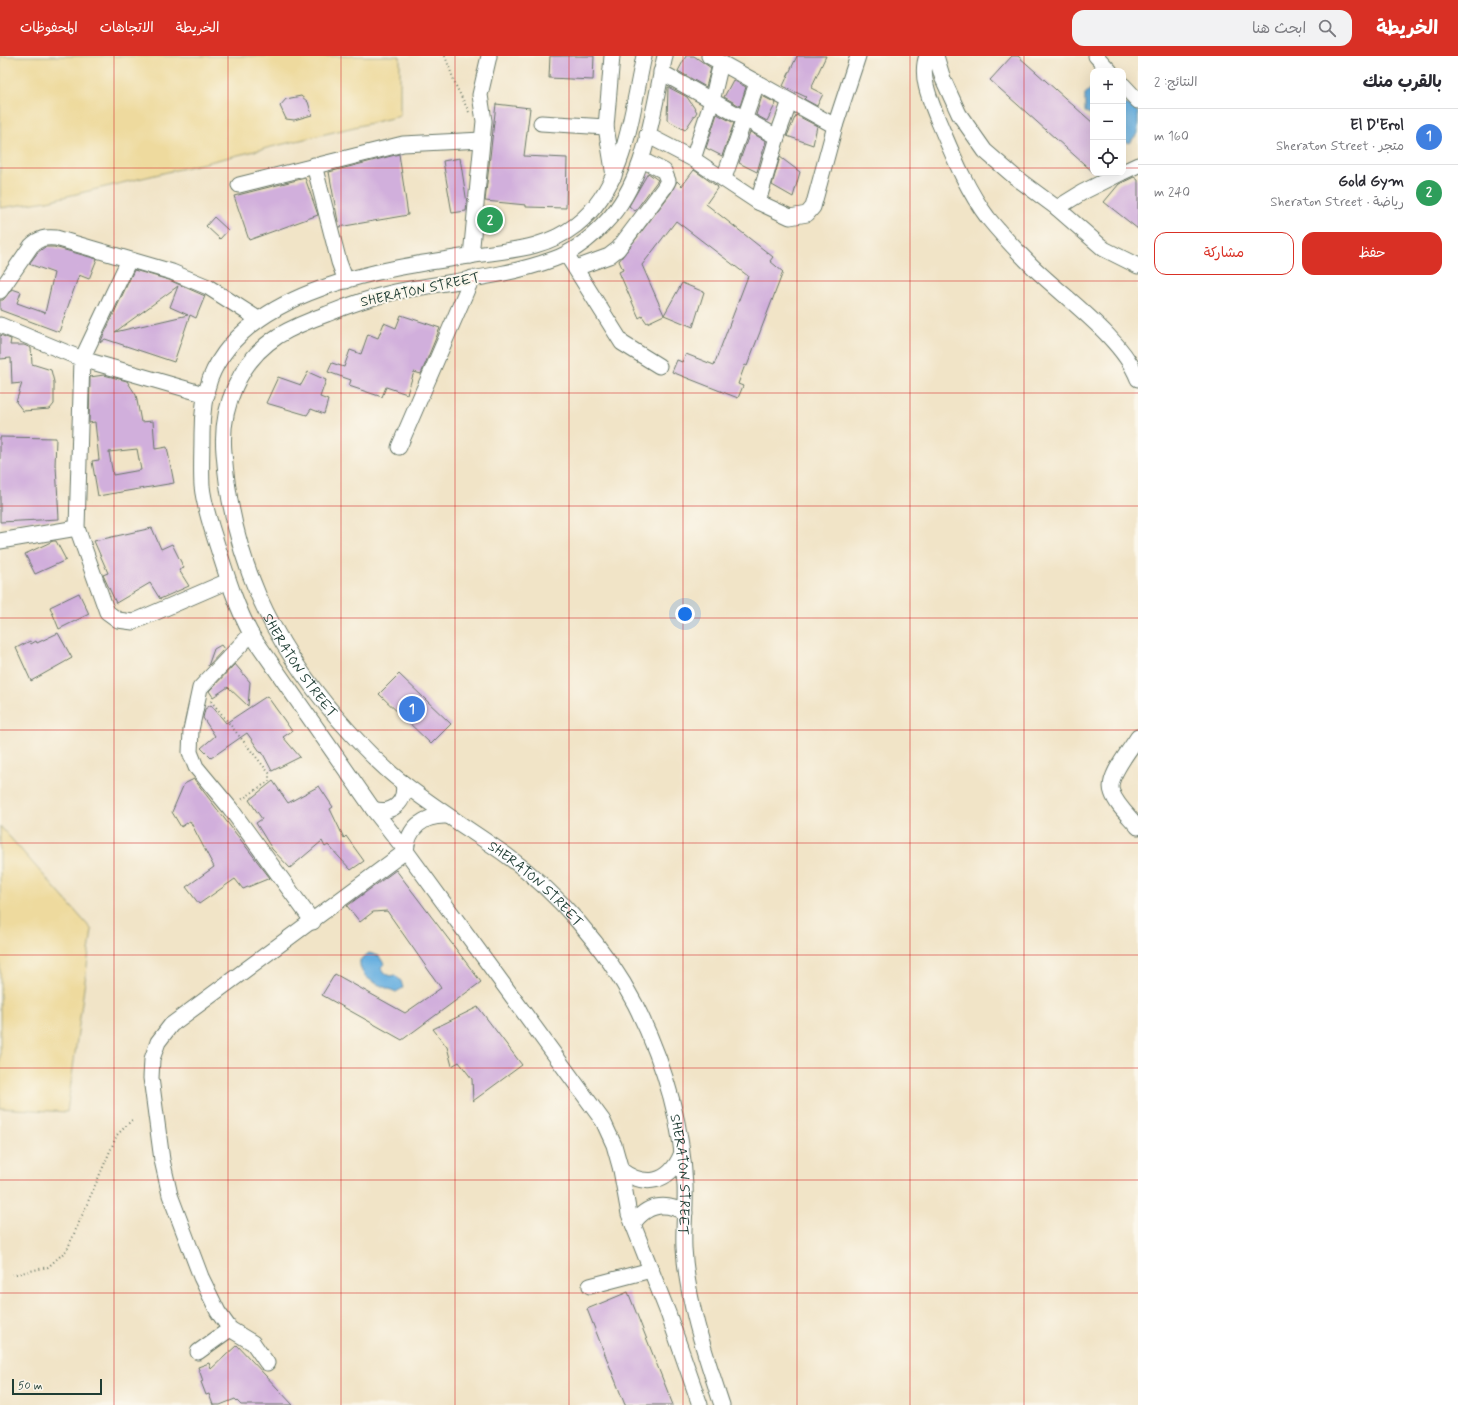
<!DOCTYPE html>
<html lang="ar">
<meta charset="utf-8">
<style>
:root{--surface:#fff;--page:#f2f2f3;--text:#2b2b33;--muted:#7c7c81;--line:#e1e1e2;--accent:#d93025}
body{margin:0;font-family:Mynerve,"Playpen Sans Arabic",sans-serif;background:var(--page);color:var(--text);direction:rtl}
.controls{position:absolute;right:12px;top:12px;display:grid;overflow:hidden;border-radius:8px;box-shadow:0 4px 16px #0002}
.controls button{width:36px;height:36px;display:grid;place-items:center;padding:0;border:0;border-bottom:1px solid var(--line);background:var(--surface);color:var(--text);font:20px sans-serif}
.scale{position:absolute;left:12px;bottom:10px;width:90px;box-sizing:border-box;padding-left:4px;border:2px solid #1f3d34;border-top:0;font-size:11px;line-height:14px;white-space:nowrap;color:#1f3d34;-webkit-text-stroke:3px #fbf7ec;paint-order:stroke}
.you{position:absolute;left:685px;top:558px;width:14px;height:14px;margin:-10px;border:3px solid #fff;border-radius:50%;background:#1a73e8;box-shadow:0 0 0 6px #1a73e833}
.badge{display:grid;place-items:center;width:26px;height:26px;border-radius:50%;background:var(--accent);color:#fff;font-size:13px;font-weight:700}
.pin{position:absolute;translate:-50% -50%;border:2px solid #fff;box-shadow:0 1px 4px #0006}
.list{margin:0;padding:0;list-style:none}
h2{display:flex;justify-content:space-between;align-items:center;height:52px;margin:0;padding:0 16px;font-size:17px}
h2 small{font-size:13px;font-weight:400;color:var(--muted)}
.list li{display:grid;grid-template-columns:26px 1fr auto;gap:12px;align-items:center;box-sizing:border-box;height:56px;padding:0 16px;border-top:1px solid var(--line)}
.list b{display:block;font-size:15px;white-space:nowrap}
.list p{margin:0;font-size:13px;white-space:nowrap;color:var(--muted)}
.list em{font-size:13px;font-style:normal;color:var(--muted)}
.actions{display:flex;gap:8px;padding:12px 16px}
.actions a{flex:1;padding:9px 0;border:1px solid var(--accent);border-radius:12px;text-align:center;font-size:14px;color:var(--accent)}
.actions .main{background:var(--accent);color:#fff}
.icon{flex:none;width:22px;height:22px;fill:none;stroke:currentColor;stroke-width:2;stroke-linecap:round;stroke-linejoin:round}
.map{position:relative;flex:none;width:1138px;height:1349px;overflow:hidden;direction:ltr}
header{display:flex;align-items:center;gap:24px;box-sizing:border-box;height:56px;padding:0 20px;background:var(--accent);color:#fff}
header strong{font-size:19px}
nav{display:flex;gap:22px;margin-inline-start:auto;font-size:14px}
.search{width:280px;height:36px;background:var(--page);display:flex;align-items:center;gap:10px;box-sizing:border-box;padding:0 14px;border-radius:12px;color:var(--muted);font-size:15px}
main{display:flex}
aside{flex:1;background:var(--surface)}
.map>svg:first-child{display:block}
.sand{fill:#eeda9e;stroke:#868c69}
.water{fill:#69b0e0;stroke:#44768a}
.building{fill:#d1afdc;fill-rule:evenodd}
.lines{fill:none;stroke-linecap:round;stroke-linejoin:round}
.minor-casing{stroke:#687767;stroke-width:17}
.path{stroke:#687767;stroke-width:2;stroke-dasharray:1 3;stroke-linecap:butt}
.minor{stroke:#fff;stroke-width:15}
.grid{fill:none;stroke:#d62828;stroke-width:1;stroke-opacity:0.55}
.labels{text-anchor:middle;stroke-width:4;stroke-linejoin:round;paint-order:stroke}
.street-label{font-size:14px;fill:#1f3d34;stroke:#fbf7ec}
</style>
<header>
<strong>الخريطة</strong>
<div class="search"><svg class="icon" aria-label="search" viewBox="0 0 24 24"><circle cx="10" cy="10" r="6"/><path d="M15 15l6 6"/></svg>ابحث هنا</div>
<nav><a>الخريطة</a><a>الاتجاهات</a><a>المحفوظات</a></nav>
</header>
<main>
<aside>
<h2>بالقرب منك<small>النتائج: 2</small></h2>
<ul class="list">
<li><span class="badge" style="background:#3f7fe0">1</span><div><b>El D'Erol</b><p>متجر · Sheraton Street</p></div><em>160 m</em></li>
<li><span class="badge" style="background:#2e9e5b">2</span><div><b>Gold Gym</b><p>رياضة · Sheraton Street</p></div><em>240 m</em></li>
</ul>
<div class="actions"><a class="main">حفظ</a><a>مشاركة</a></div>
</aside>
<div class="map">
<svg width="1138" height="1349" viewBox="0 0 1138 1349">
<rect width="100%" height="100%" fill="#fbf7ec"/>
<filter id="ink" filterUnits="userSpaceOnUse"><feTurbulence type="fractalNoise" baseFrequency=".025" numOctaves="2"/><feDisplacementMap in="SourceGraphic" scale="8" xChannelSelector="R" yChannelSelector="G"/><feConvolveMatrix kernelMatrix="1 2 1 2 8 2 1 2 1" color-interpolation-filters="sRGB"/></filter>
<filter id="wash" filterUnits="userSpaceOnUse"><feTurbulence type="fractalNoise" baseFrequency=".012" numOctaves="4" result="noise"/><feDisplacementMap in="SourceGraphic" scale="16" xChannelSelector="R" yChannelSelector="G"/><feGaussianBlur stdDeviation="0.9" result="paint"/><feColorMatrix in="noise" values="0 0 0 0 0 0 0 0 0 0 0 0 0 0 0 0 0 1.4 0 .05"/><feComposite in="paint" operator="in"/></filter>
<g filter="url(#wash)">
<rect width="100%" height="100%" fill="#f1e4c7"/>
<g class="sand">
<path d="M 0,0 L 400,0 L 400,60 L 47,145 L 0,152 Z"/>
<path d="M 0,770 L 92,874 L 67,1056 L 0,1052 Z"/>
</g>
<g class="water">
<path d="M 1093,31 L 1093,59 L 1085,56 L 1085,38 Z"/>
<path d="M 1123,48 L 1133,50 L 1138,57 L 1138,77 L 1129,87 L 1123,85 Z"/>
<path d="M 369,897 L 379,900 L 384,908 L 381,911 L 383,917 L 390,920 L 395,919 L 401,925 L 403,932 L 396,936 C 381,929 358,924 360,904 Z"/>
</g>
<g id="blocks">
<g class="building">
<path d="M 550,0 L 594,0 L 593,24 L 549,22 Z"/>
<path d="M 686,0 L 694,0 L 711,12 L 706,31 L 678,15 Z"/>
<path d="M 797,0 L 826,0 L 811,32 L 823,38 L 817,50 L 804,43 L 806,41 L 783,30 Z"/>
<path d="M 1012,0 L 1018,0 L 1093,67 L 1093,116 L 990,24 Z"/>
<path d="M 733,24 L 746,31 L 740,50 L 724,41 Z"/>
<path d="M 668,31 L 687,41 L 697,56 L 685,74 L 667,64 Z"/>
<path d="M 301,40 L 308,46 L 312,59 L 294,64 L 286,63 L 280,50 L 286,43 Z"/>
<path d="M 762,40 L 776,47 L 767,65 L 756,59 Z"/>
<path d="M 496,48 L 530,52 L 524,100 L 567,102 L 566,152 L 526,151 L 526,149 L 485,145 Z"/>
<path d="M 717,58 L 734,67 L 722,100 L 706,92 Z"/>
<path d="M 796,59 L 817,70 L 813,89 L 787,80 Z"/>
<path d="M 750,76 L 766,85 L 757,116 L 739,107 Z"/>
<path d="M 399,98 L 408,159 L 339,171 L 329,116 Z"/>
<path d="M 780,101 L 800,116 L 793,141 L 772,129 Z"/>
<path d="M 460,102 L 467,147 L 466,155 L 452,157 L 443,105 Z"/>
<path d="M 694,114 L 718,131 L 706,148 L 773,201 L 770,205 L 783,216 L 747,310 L 745,309 L 738,328 L 743,330 L 738,342 L 672,316 L 677,304 L 682,306 L 686,298 L 714,309 L 748,220 L 676,165 L 642,209 L 664,259 L 647,267 L 642,260 L 639,262 L 619,216 L 623,214 L 619,205 L 671,137 L 677,125 L 682,130 Z"/>
<path d="M 648,117 L 658,124 L 635,155 L 629,150 Z"/>
<path d="M 1134,121 L 1138,124 L 1138,173 L 1104,146 L 1119,128 Z"/>
<path d="M 305,122 L 318,159 L 249,184 L 234,140 Z"/>
<path d="M 214,161 L 228,174 L 220,183 L 206,170 Z"/>
<path d="M 45,191 L 54,191 L 97,203 L 89,223 L 79,219 L 59,276 L 0,254 L 0,244 L 3,244 L 12,233 L 21,236 L 17,247 L 45,257 L 54,217 L 29,208 L 38,196 Z"/>
<path d="M 134,214 L 169,224 L 205,240 L 196,262 L 190,259 L 174,306 L 105,283 L 100,287 ZM 178,230 L 170,251 L 188,259 L 115,276 Z"/>
<path d="M 682,227 L 704,236 L 693,271 L 664,259 Z"/>
<path d="M 401,259 L 440,272 L 421,318 L 414,316 L 407,338 L 386,331 L 382,341 L 349,330 L 351,324 L 328,316 L 332,307 L 344,311 L 350,294 L 361,298 L 368,278 L 378,282 L 384,267 L 396,272 Z"/>
<path d="M 0,279 L 11,283 L 10,289 L 24,289 L 31,292 L 32,308 L 51,314 L 54,326 L 54,348 L 50,353 L 23,355 L 16,346 L 22,327 L 12,328 L 11,302 L 0,303 Z"/>
<path d="M 308,316 L 326,324 L 320,341 L 328,344 L 324,358 L 311,353 L 307,359 L 266,347 L 278,321 L 301,329 Z"/>
<path d="M 104,319 L 127,325 L 136,339 L 141,366 L 153,365 L 155,393 L 167,391 L 174,427 L 98,440 L 92,405 L 99,404 L 95,366 L 89,367 L 90,321 ZM 137,393 L 141,414 L 113,419 L 109,396 Z"/>
<path d="M 0,381 L 56,382 L 55,410 L 56,410 L 59,463 L 0,466 Z"/>
<path d="M 152,472 L 161,493 L 172,488 L 184,512 L 179,514 L 189,530 L 160,543 L 150,527 L 116,547 L 103,519 L 108,517 L 94,485 Z"/>
<path d="M 53,485 L 56,485 L 66,504 L 35,518 L 25,498 Z"/>
<path d="M 79,537 L 89,558 L 59,573 L 50,551 Z"/>
<path d="M 58,577 L 72,602 L 31,625 L 16,592 L 30,585 L 31,588 L 36,585 L 37,587 Z"/>
<path d="M 221,589 L 224,593 L 208,610 L 214,593 Z"/>
<path d="M 235,608 L 250,626 L 248,650 L 228,631 L 213,641 L 209,635 Z"/>
<path d="M 399,618 L 451,668 L 431,688 L 379,638 Z"/>
<path d="M 267,640 L 292,675 L 283,681 L 300,701 L 272,715 L 262,696 L 261,697 L 247,677 L 211,702 L 201,692 L 215,680 L 203,662 L 205,653 L 211,649 L 226,667 Z"/>
<path d="M 194,723 L 270,822 L 243,833 L 235,823 L 199,848 L 186,831 L 214,811 L 190,765 L 181,771 L 172,756 L 184,728 Z"/>
<path d="M 273,725 L 288,747 L 319,730 L 333,751 L 330,753 L 344,782 L 346,780 L 364,805 L 351,814 L 328,789 L 325,791 L 322,785 L 290,812 L 272,793 L 256,767 L 262,763 L 249,744 Z"/>
<path d="M 396,814 L 481,926 L 402,984 L 322,939 L 335,918 L 405,957 L 441,932 L 387,855 L 373,856 L 360,866 L 347,850 Z"/>
<path d="M 478,951 L 522,1009 L 473,1045 L 472,1023 L 459,1006 L 452,1010 L 447,991 L 433,973 Z"/>
<path d="M 628,1236 L 673,1349 L 625,1349 L 587,1253 Z"/>
<path d="M 237,1289 L 293,1349 L 241,1349 L 235,1343 L 220,1349 L 213,1349 L 209,1338 L 206,1339 L 201,1326 L 203,1325 L 198,1311 L 209,1307 L 211,1313 Z"/>
</g>
</g>
</g>
<g filter="url(#ink)">
<use href="#blocks" fill-opacity="0" stroke="#687767" stroke-width="1"/>
<g class="lines">
<g class="minor-casing">
<g id="minor">
<path d="M 612,0 L 606,71 L 614,120"/>
<path d="M 644,0 C 631,58 626,130 576,169 C 544,194 507,194 469,200 C 386,212 245,233 210,323 C 204,340 202,360 202,378 C 202,396 201,413 202,430 C 204,450 211,470 217,489 C 227,520 236,550 251,578 L 373,753 L 406,795 L 603,1065 L 614,1089 L 621,1114 L 629,1158 L 668,1257 L 700,1349"/>
<path id="s1" d="M 665,0 C 652,56 647,124 605,167 C 591,182 573,196 554,203 C 503,222 447,225 395,236 C 372,241 349,249 327,258 C 310,264 293,271 278,280 C 239,305 220,352 224,397 C 232,502 270,584 339,664 C 359,687 379,709 403,727 C 436,753 472,775 506,799 C 557,836 606,892 635,948 C 663,1004 682,1067 685,1129 C 686,1150 683,1171 684,1192 C 687,1246 705,1298 722,1349"/>
<path d="M 709,0 L 835,70"/>
<path d="M 927,0 C 919,20 931,46 938,64 C 952,97 966,133 988,162 C 1001,178 1016,194 1031,209 C 1063,241 1122,281 1138,323"/>
<path d="M 936,0 L 943,23 L 959,58 L 985,95 L 1015,121 L 1057,152 L 1104,193 L 1138,210"/>
<path d="M 1096,0 L 1110,15"/>
<path d="M 661,16 L 777,81"/>
<path d="M 1123,29 L 1138,45"/>
<path d="M 541,67 L 606,71"/>
<path d="M 647,79 L 693,103 L 758,146 L 790,161 L 807,158 L 813,151 L 835,70 L 858,0"/>
<path d="M 693,103 L 712,45 L 721,7"/>
<path d="M 314,109 L 339,206 L 346,225"/>
<path d="M 1123,116 L 1138,109"/>
<path d="M 724,122 L 757,27"/>
<path d="M 239,129 L 403,88 L 482,84"/>
<path d="M 758,146 L 777,81 L 790,45"/>
<path d="M 1057,152 L 1083,136 L 1121,117"/>
<path d="M 471,200 L 484,65 L 480,39 L 489,0"/>
<path d="M 129,204 L 82,303 L 77,472 L 107,556 L 118,564 L 133,566 L 228,525"/>
<path d="M 570,204 L 622,287 L 659,310"/>
<path d="M 576,212 L 609,200 L 618,193 L 664,132 L 668,125 L 664,115 L 642,104"/>
<path d="M 0,235 L 31,190 C 39,182 45,181 56,182 L 172,216 L 208,231 L 258,263"/>
<path d="M 0,269 L 82,303 L 207,339"/>
<path d="M 399,391 L 472,222"/>
<path d="M 0,485 L 77,472"/>
<path d="M 251,578 L 200,632 L 191,674 L 190,696 L 196,711 L 230,752 L 313,866"/>
<path d="M 1138,681 C 1130,694 1106,722 1112,736 C 1116,749 1129,760 1138,771"/>
<path d="M 373,753 C 392,759 407,746 403,727"/>
<path d="M 621,1114 C 645,1132 669,1127 681,1099"/>
<path d="M 633,1168 C 646,1149 665,1145 685,1157"/>
<path d="M 590,1230 L 651,1214"/>
<path d="M 198,1296 L 230,1273"/>
<path d="M 267,1307 L 253,1287 L 230,1273 L 218,1256 L 201,1221 L 170,1139 L 162,1104 L 151,1022 L 152,1003 L 158,986 L 171,969 L 406,795 C 408,772 423,759 447,760"/>
</g>
</g>
<g class="path">
<path d="M 445,0 L 456,30 L 469,56"/>
<path d="M 211,645 L 269,717 L 269,725 L 241,744"/>
<path d="M 12,1219 L 48,1211 L 67,1194 L 117,1079 L 133,1063"/>
</g>
<use href="#minor" class="minor"/>
</g>
</g>
<path class="grid" d="M 114,0 L 114,1349M 228,0 L 228,1349M 341,0 L 341,1349M 455,0 L 455,1349M 569,0 L 569,1349M 683,0 L 683,1349M 797,0 L 797,1349M 910,0 L 910,1349M 1024,0 L 1024,1349M 0,112 L 1093,112M 1123,112 L 1138,112M 0,225 L 1138,225M 0,337 L 1138,337M 0,450 L 1138,450M 0,562 L 1138,562M 0,674 L 1138,674M 0,787 L 1138,787M 0,899 L 1138,899M 0,1012 L 1138,1012M 0,1124 L 1138,1124M 0,1237 L 1138,1237"/>
<g class="labels">
<g class="street-label">
<text transform="translate(420 233) rotate(-12)" y="5">SHERATON STREET</text>
<text dy="5" stroke="none"><textPath href="#s1" startOffset="895">SHERATON STREET</textPath></text>
<text dy="5" stroke="none"><textPath href="#s1" startOffset="1219">SHERATON STREET</textPath></text>
<text dy="5" stroke="none"><textPath href="#s1" startOffset="1555">SHERATON STREET</textPath></text>
</g>
</g>
</svg>
<div class="controls">
<button>+</button>
<button>−</button>
<button><svg class="icon" aria-label="locate" viewBox="0 0 24 24"><circle cx="12" cy="12" r="6"/><path d="M12 2v4M12 18v4M2 12h4M18 12h4"/></svg></button>
</div>
<div class="scale">50 m</div>
<div class="you"></div>
<div class="pin badge" style="left:412px;top:653px;background:#3f7fe0">1</div>
<div class="pin badge" style="left:490px;top:164px;background:#2e9e5b">2</div>
</div>
</main>
